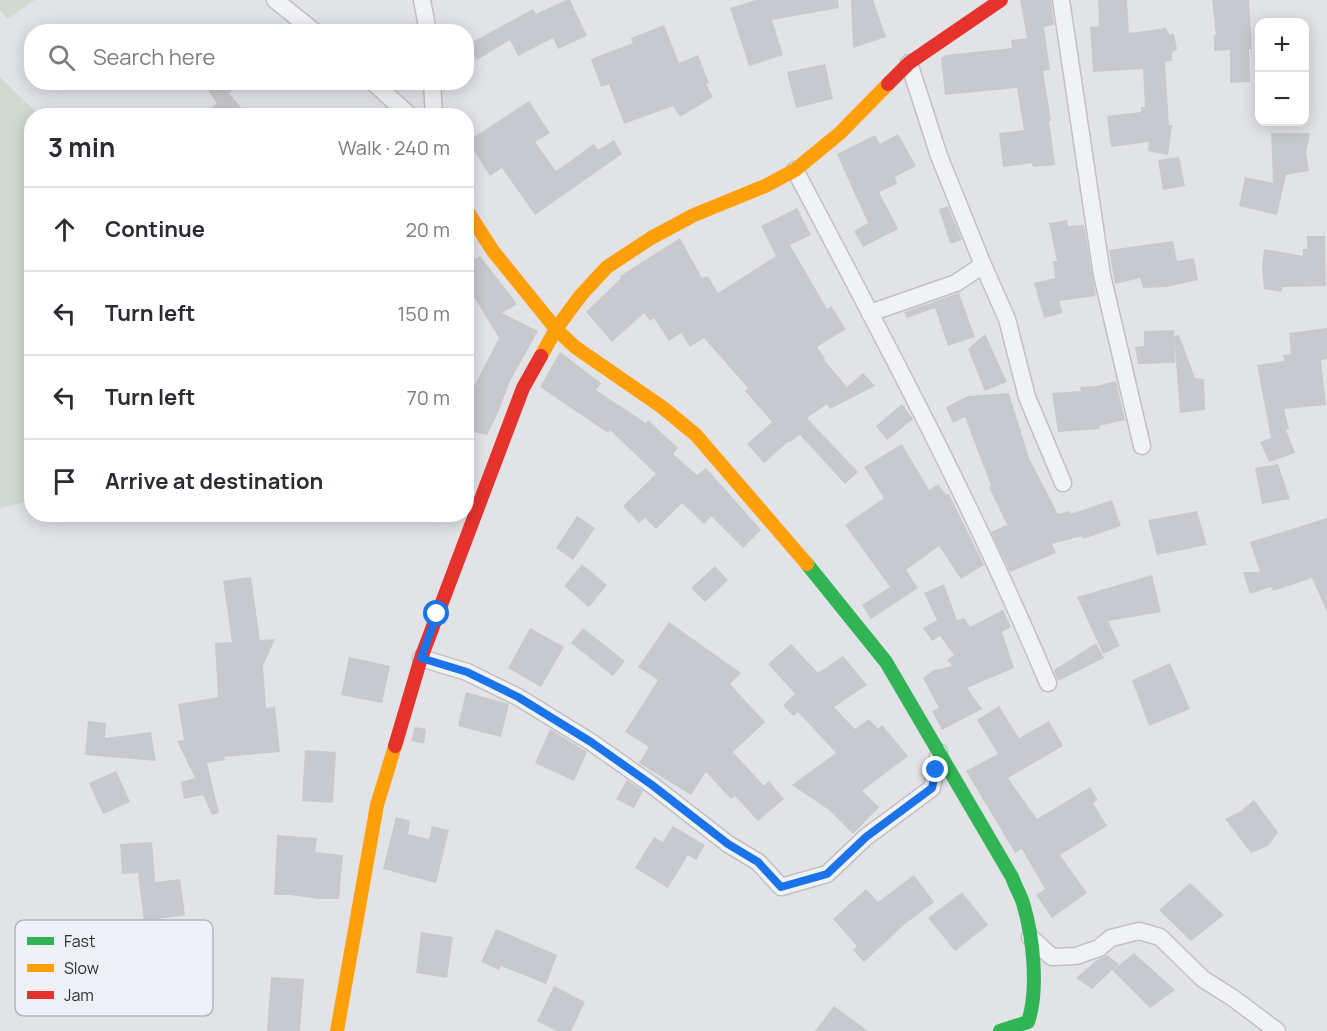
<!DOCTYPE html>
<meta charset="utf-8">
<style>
:root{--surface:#fff;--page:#f2f2f3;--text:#2b2b33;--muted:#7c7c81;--line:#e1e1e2}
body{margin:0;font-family:Manrope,sans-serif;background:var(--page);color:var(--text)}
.controls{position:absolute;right:18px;top:18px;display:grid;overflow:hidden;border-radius:12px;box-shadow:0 3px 15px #0003}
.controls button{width:54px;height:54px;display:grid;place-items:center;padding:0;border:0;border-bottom:2px solid var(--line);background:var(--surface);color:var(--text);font:30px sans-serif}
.stop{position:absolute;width:18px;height:18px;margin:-14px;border:4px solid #1a73e8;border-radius:50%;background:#fff}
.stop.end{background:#1a73e8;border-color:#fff;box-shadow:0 2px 6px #0008}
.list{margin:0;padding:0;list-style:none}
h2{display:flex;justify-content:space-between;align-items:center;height:78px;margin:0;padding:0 24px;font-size:26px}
h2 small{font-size:20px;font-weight:400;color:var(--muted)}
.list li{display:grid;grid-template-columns:39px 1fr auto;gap:18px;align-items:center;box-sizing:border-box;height:84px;padding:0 24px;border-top:2px solid var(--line)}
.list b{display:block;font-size:22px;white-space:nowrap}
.list em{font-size:20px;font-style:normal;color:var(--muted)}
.icon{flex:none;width:33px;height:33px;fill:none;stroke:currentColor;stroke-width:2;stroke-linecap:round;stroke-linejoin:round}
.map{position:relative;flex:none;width:1327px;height:1031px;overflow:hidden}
.search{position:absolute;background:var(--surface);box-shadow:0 3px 15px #0003;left:24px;top:24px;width:450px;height:66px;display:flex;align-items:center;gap:15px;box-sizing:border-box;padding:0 21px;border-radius:24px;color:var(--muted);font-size:22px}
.panel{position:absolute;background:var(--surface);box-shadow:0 3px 15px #0003;left:24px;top:108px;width:450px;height:414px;border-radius:24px}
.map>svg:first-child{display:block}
.green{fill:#d1dad2}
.building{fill:#c8c9ce}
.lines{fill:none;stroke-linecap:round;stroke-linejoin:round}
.street-casing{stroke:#c0c1c5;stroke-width:19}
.street{stroke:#f1f2f4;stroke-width:16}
.fast{stroke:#30b455;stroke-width:14}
.slow{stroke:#ff9f0a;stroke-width:14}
.jam{stroke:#e5322d;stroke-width:14}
.route{stroke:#1a73e8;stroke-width:8}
.key{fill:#f0f1f6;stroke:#b4b6bf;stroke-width:1.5}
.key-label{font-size:16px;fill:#292d40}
</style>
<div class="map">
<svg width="1327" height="1031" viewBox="0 0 1327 1031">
<rect width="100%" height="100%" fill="#e2e3e7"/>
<g class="green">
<path d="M 0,0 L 35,0 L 7,19 L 0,10 Z"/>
<path d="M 0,77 L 39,115 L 32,116 L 31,501 L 0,508 Z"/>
</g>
<g class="building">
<path d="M 566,0 L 570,0 L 587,36 L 558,49 L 553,38 L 518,56 L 510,40 L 477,60 L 467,45 L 533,9 L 536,14 Z"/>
<path d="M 756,0 L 838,0 L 839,8 L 772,20 L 783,55 L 749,66 L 730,8 Z"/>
<path d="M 851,0 L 873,0 L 886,37 L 853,48 Z"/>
<path d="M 1020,0 L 1051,0 L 1054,25 L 1044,27 L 1050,70 L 1043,71 L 1051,121 L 1049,121 L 1055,165 L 1033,167 L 1032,163 L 1003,167 L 999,133 L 1024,130 L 1017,88 L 945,95 L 941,58 L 946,55 L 1012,48 L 1011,40 L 1027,38 Z"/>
<path d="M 1098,0 L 1127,0 L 1129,33 L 1166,28 L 1169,34 L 1174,34 L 1177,49 L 1172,53 L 1172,61 L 1165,62 L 1169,125 L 1172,125 L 1168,155 L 1148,151 L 1149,142 L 1111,147 L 1107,116 L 1141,112 L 1141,107 L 1145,107 L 1143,69 L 1093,72 L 1090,27 L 1099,26 Z"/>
<path d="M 1212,0 L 1249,0 L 1252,49 L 1249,49 L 1250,82 L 1230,83 L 1230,50 L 1214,51 L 1214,35 L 1216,35 Z"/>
<path d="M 664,25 L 679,63 L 698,55 L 709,83 L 706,84 L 713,97 L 680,117 L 673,106 L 624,124 L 609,84 L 601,87 L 591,59 L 633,43 L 631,38 Z"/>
<path d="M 825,64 L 833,99 L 796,108 L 787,72 Z"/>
<path d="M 202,82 L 243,82 L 229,93 L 248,116 L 219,116 L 212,107 L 217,103 Z"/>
<path d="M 529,101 L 550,133 L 535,142 L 556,171 L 594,144 L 598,150 L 614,140 L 622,154 L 535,215 L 502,168 L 490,176 L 468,141 Z"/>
<path d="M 1271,133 L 1310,133 L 1306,153 L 1309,171 L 1286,175 L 1277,215 L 1239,206 L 1245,177 L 1273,183 Z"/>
<path d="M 898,134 L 916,166 L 895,177 L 897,184 L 879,192 L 898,229 L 863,247 L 854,231 L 868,223 L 837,154 L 875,135 L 880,144 Z"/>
<path d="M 1179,157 L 1185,186 L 1163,190 L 1158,160 Z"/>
<path d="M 948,206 L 962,240 L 950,244 L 939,209 Z"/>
<path d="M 797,208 L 811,235 L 790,245 L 827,309 L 831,306 L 846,329 L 817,347 L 825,358 L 824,360 L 847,387 L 863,373 L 875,386 L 830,409 L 827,404 L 807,418 L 858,472 L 845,484 L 800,435 L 790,442 L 789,441 L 764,463 L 747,444 L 772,422 L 745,391 L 748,388 L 704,338 L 690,347 L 681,333 L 669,341 L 654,318 L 650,321 L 644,313 L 612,342 L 586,312 L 621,278 L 620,276 L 680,238 L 702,278 L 708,276 L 718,293 L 776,256 L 761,226 Z"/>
<path d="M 1067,220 L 1068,226 L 1084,225 L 1096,296 L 1059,301 L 1063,313 L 1044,318 L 1034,283 L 1055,278 L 1053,261 L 1057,261 L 1049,223 Z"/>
<path d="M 1307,236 L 1325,236 L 1326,286 L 1283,287 L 1281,292 L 1264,289 L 1262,267 L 1264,249 L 1303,256 L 1303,249 L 1307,249 Z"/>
<path d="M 1173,241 L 1177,261 L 1194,258 L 1198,280 L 1167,287 L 1143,288 L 1140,278 L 1115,284 L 1109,250 Z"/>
<path d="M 480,256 L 517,304 L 502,313 L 538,331 L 510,381 L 498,413 L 487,435 L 466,430 L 466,402 L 499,338 L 466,284 L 466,264 Z"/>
<path d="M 959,293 L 975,337 L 948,346 L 935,308 L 907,318 L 904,312 Z"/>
<path d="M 1327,328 L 1327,359 L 1321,360 L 1326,405 L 1284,409 L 1289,429 L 1286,430 L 1295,453 L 1269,462 L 1260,442 L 1271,438 L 1257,365 L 1284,361 L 1283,355 L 1291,354 L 1289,333 Z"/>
<path d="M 1174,330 L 1175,363 L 1138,364 L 1135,347 L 1144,346 L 1144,331 Z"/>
<path d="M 985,334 L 1007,382 L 985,391 L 968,349 Z"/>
<path d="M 1179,335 L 1195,378 L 1204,379 L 1205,410 L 1180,413 L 1174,336 Z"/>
<path d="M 560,352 L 601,383 L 596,390 L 646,423 L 648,420 L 678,448 L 673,454 L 697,475 L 706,468 L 761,530 L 743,548 L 711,516 L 704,524 L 682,503 L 656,529 L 645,518 L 639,523 L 623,506 L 656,474 L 610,430 L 608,433 L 540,387 Z"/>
<path d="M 1116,381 L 1125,420 L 1099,426 L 1100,429 L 1058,432 L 1052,393 L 1081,391 L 1080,387 L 1096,386 Z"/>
<path d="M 1009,393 L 1029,458 L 1058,514 L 1070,511 L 1071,514 L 1112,500 L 1121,526 L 1083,539 L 1082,536 L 1052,544 L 1056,553 L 1010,572 L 991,532 L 1007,525 L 989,487 L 991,486 L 965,417 L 953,423 L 946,407 L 968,396 Z"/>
<path d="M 902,404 L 913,419 L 887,440 L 876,426 Z"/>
<path d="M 902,444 L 929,490 L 938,484 L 946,495 L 949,494 L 984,565 L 961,579 L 939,546 L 906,570 L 918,588 L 871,619 L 862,605 L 890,587 L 845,525 L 884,498 L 864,467 Z"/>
<path d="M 1278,464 L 1290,499 L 1262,504 L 1255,468 Z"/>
<path d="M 1197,511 L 1207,545 L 1157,555 L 1148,520 Z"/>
<path d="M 577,516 L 595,528 L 573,560 L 556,548 Z"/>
<path d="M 1327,518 L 1327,612 L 1312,578 L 1273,591 L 1271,587 L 1250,594 L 1243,572 L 1260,572 L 1250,542 Z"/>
<path d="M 582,564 L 607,585 L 589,607 L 564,586 Z"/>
<path d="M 715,566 L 728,580 L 705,602 L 691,588 Z"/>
<path d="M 1152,575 L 1161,612 L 1108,621 L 1120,646 L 1103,654 L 1077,597 Z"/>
<path d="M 251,577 L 260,640 L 275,639 L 263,666 L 266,708 L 275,707 L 280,752 L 224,757 L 225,760 L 207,763 L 219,813 L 212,815 L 203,795 L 184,799 L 181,782 L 195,778 L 177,741 L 184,740 L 178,704 L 218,697 L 215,643 L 232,642 L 223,581 Z"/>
<path d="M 944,584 L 957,620 L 964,618 L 970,627 L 1003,610 L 1011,627 L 1002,632 L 1014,668 L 967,688 L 982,709 L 942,730 L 932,711 L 939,708 L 923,678 L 934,670 L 952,666 L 947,660 L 954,655 L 940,636 L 932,641 L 923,628 L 937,620 L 924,593 Z"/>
<path d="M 669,622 L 741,673 L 730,684 L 765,722 L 733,752 L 764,786 L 769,781 L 784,799 L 758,821 L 735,796 L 731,799 L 706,772 L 691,795 L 639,763 L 649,747 L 625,732 L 658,680 L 638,667 Z"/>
<path d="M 530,628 L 564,647 L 541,687 L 508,668 Z"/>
<path d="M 583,628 L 625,661 L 613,676 L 571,643 Z"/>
<path d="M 1096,643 L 1104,658 L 1058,681 L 1054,670 Z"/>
<path d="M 791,644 L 818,673 L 843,656 L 867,685 L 834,707 L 855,729 L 869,719 L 878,729 L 882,725 L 908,756 L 862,791 L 879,807 L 853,834 L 829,810 L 792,785 L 836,753 L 798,712 L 793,716 L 783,705 L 795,694 L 768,664 Z"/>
<path d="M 349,657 L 390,666 L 382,703 L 341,695 Z"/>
<path d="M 1170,663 L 1190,709 L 1149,726 L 1132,680 Z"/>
<path d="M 466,692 L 509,704 L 501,737 L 458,726 Z"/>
<path d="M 999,706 L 1019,738 L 1049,721 L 1063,746 L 1008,778 L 1037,819 L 1090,787 L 1098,800 L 1093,803 L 1107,826 L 1060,855 L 1087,893 L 1052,918 L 1036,895 L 1045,889 L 1022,849 L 1015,853 L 966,771 L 998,754 L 977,720 Z"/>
<path d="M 88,721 L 106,723 L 105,738 L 151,732 L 156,761 L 85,755 Z"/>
<path d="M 415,727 L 426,729 L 424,744 L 411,741 Z"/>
<path d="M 550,729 L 587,752 L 574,781 L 535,763 Z"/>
<path d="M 305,750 L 336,752 L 333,803 L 302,801 Z"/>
<path d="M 116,771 L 130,802 L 103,814 L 89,783 Z"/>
<path d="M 627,780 L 643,791 L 634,808 L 616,799 Z"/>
<path d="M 1254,800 L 1278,832 L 1268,846 L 1251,853 L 1225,819 L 1241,811 Z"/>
<path d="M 396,817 L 410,821 L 408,834 L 429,839 L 432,826 L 449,830 L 436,883 L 383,869 Z"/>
<path d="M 673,826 L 705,845 L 696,860 L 688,855 L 668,888 L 635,868 L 654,837 L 663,842 Z"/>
<path d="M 277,835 L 317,838 L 315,852 L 343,855 L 339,899 L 319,899 L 289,895 L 274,895 Z"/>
<path d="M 152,842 L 155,882 L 180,879 L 185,915 L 144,921 L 138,873 L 122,874 L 120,844 Z"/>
<path d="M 914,875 L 934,902 L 905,924 L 864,962 L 853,950 L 857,946 L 833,919 L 866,889 L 878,902 Z"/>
<path d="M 1190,883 L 1224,915 L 1191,941 L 1159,910 Z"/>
<path d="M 962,892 L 988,925 L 955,951 L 928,918 Z"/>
<path d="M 496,929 L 557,955 L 546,984 L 501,966 L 499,970 L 481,962 Z"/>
<path d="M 421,932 L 453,937 L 447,978 L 416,973 Z"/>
<path d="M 1134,953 L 1175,990 L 1150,1008 L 1112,970 L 1092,989 L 1076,978 L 1097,960 L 1107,955 L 1119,964 L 1113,970 Z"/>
<path d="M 271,977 L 304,979 L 300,1031 L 267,1031 Z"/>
<path d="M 554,986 L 585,1002 L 571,1031 L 557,1031 L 537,1021 Z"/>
<path d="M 834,1006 L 868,1031 L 815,1031 Z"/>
</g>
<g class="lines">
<g class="street-casing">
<g id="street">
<path d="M 275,0 L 315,32"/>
<path d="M 422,0 L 428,32"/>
<path d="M 1061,0 L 1102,275 L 1142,446"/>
<path d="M 909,63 L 939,156 L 983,265 L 1007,319 L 1027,397 L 1063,483"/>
<path d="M 373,82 L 410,116"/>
<path d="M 432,82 L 434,116"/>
<path d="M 795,170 C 884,339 974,507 1048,683"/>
<path d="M 870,313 L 956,283 L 983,265"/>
<path d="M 421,658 L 467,672 L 518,697 L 591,742 L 652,785 L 728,844 L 758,862 L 781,887 L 827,874 L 866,837 L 932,788 L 939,752"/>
<path d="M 1030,937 L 1052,957 L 1076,956 L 1099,948 L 1111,938 L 1139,931 L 1160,937 L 1203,979 L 1233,998 L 1277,1031"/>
</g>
</g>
<use href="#street" class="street"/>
<path class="fast" d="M 807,564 L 886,662 L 1012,877 C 1015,886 1020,894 1023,903 C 1033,936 1039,989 1028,1022 L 1000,1031"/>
<g class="slow">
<path d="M 466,209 L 493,251 L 556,329 L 575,347 L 662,407 L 696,435 L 807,564"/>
<path d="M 541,356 L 556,329 L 581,295 L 607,267 L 651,238 L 694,215 L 765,186 L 795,170 L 840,133 L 888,84"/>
<path d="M 337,1031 L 377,805 L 395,746"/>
</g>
<g class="jam">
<path d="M 888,84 L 909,63 L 1001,0"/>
<path d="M 395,746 L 421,658 L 523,388 L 541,356"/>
</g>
</g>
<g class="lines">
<path class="route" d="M 437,614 L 421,658 L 467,672 L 518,697 L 591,742 L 652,785 L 728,844 L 758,862 L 781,887 L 827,874 L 866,837 L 932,788 L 936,770"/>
</g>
<rect x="15" y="920" width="198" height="96" rx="9" class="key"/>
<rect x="27" y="937" width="27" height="8" fill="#30b455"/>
<rect x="27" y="964" width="27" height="8" fill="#ff9f0a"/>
<rect x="27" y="991" width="27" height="8" fill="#e5322d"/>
<g class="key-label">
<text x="64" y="947">Fast</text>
<text x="64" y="974">Slow</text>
<text x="64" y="1001">Jam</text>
</g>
</svg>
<div class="controls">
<button>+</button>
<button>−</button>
</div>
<div class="stop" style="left:437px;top:614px"></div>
<div class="stop end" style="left:936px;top:770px"></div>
<div class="search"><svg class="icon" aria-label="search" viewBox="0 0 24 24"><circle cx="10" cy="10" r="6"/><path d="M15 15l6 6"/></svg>Search here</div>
<section class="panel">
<h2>3 min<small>Walk · 240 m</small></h2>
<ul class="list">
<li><svg class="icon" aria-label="ahead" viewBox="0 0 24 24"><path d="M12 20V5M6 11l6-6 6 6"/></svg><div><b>Continue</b></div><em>20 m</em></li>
<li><svg class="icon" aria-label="left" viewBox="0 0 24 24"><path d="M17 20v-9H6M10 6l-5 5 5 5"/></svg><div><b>Turn left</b></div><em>150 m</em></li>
<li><svg class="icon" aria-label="left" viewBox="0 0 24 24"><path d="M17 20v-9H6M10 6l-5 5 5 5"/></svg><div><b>Turn left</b></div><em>70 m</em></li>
<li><svg class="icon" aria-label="arrive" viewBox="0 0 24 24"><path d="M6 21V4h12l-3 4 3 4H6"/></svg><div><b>Arrive at destination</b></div></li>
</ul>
</section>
</div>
